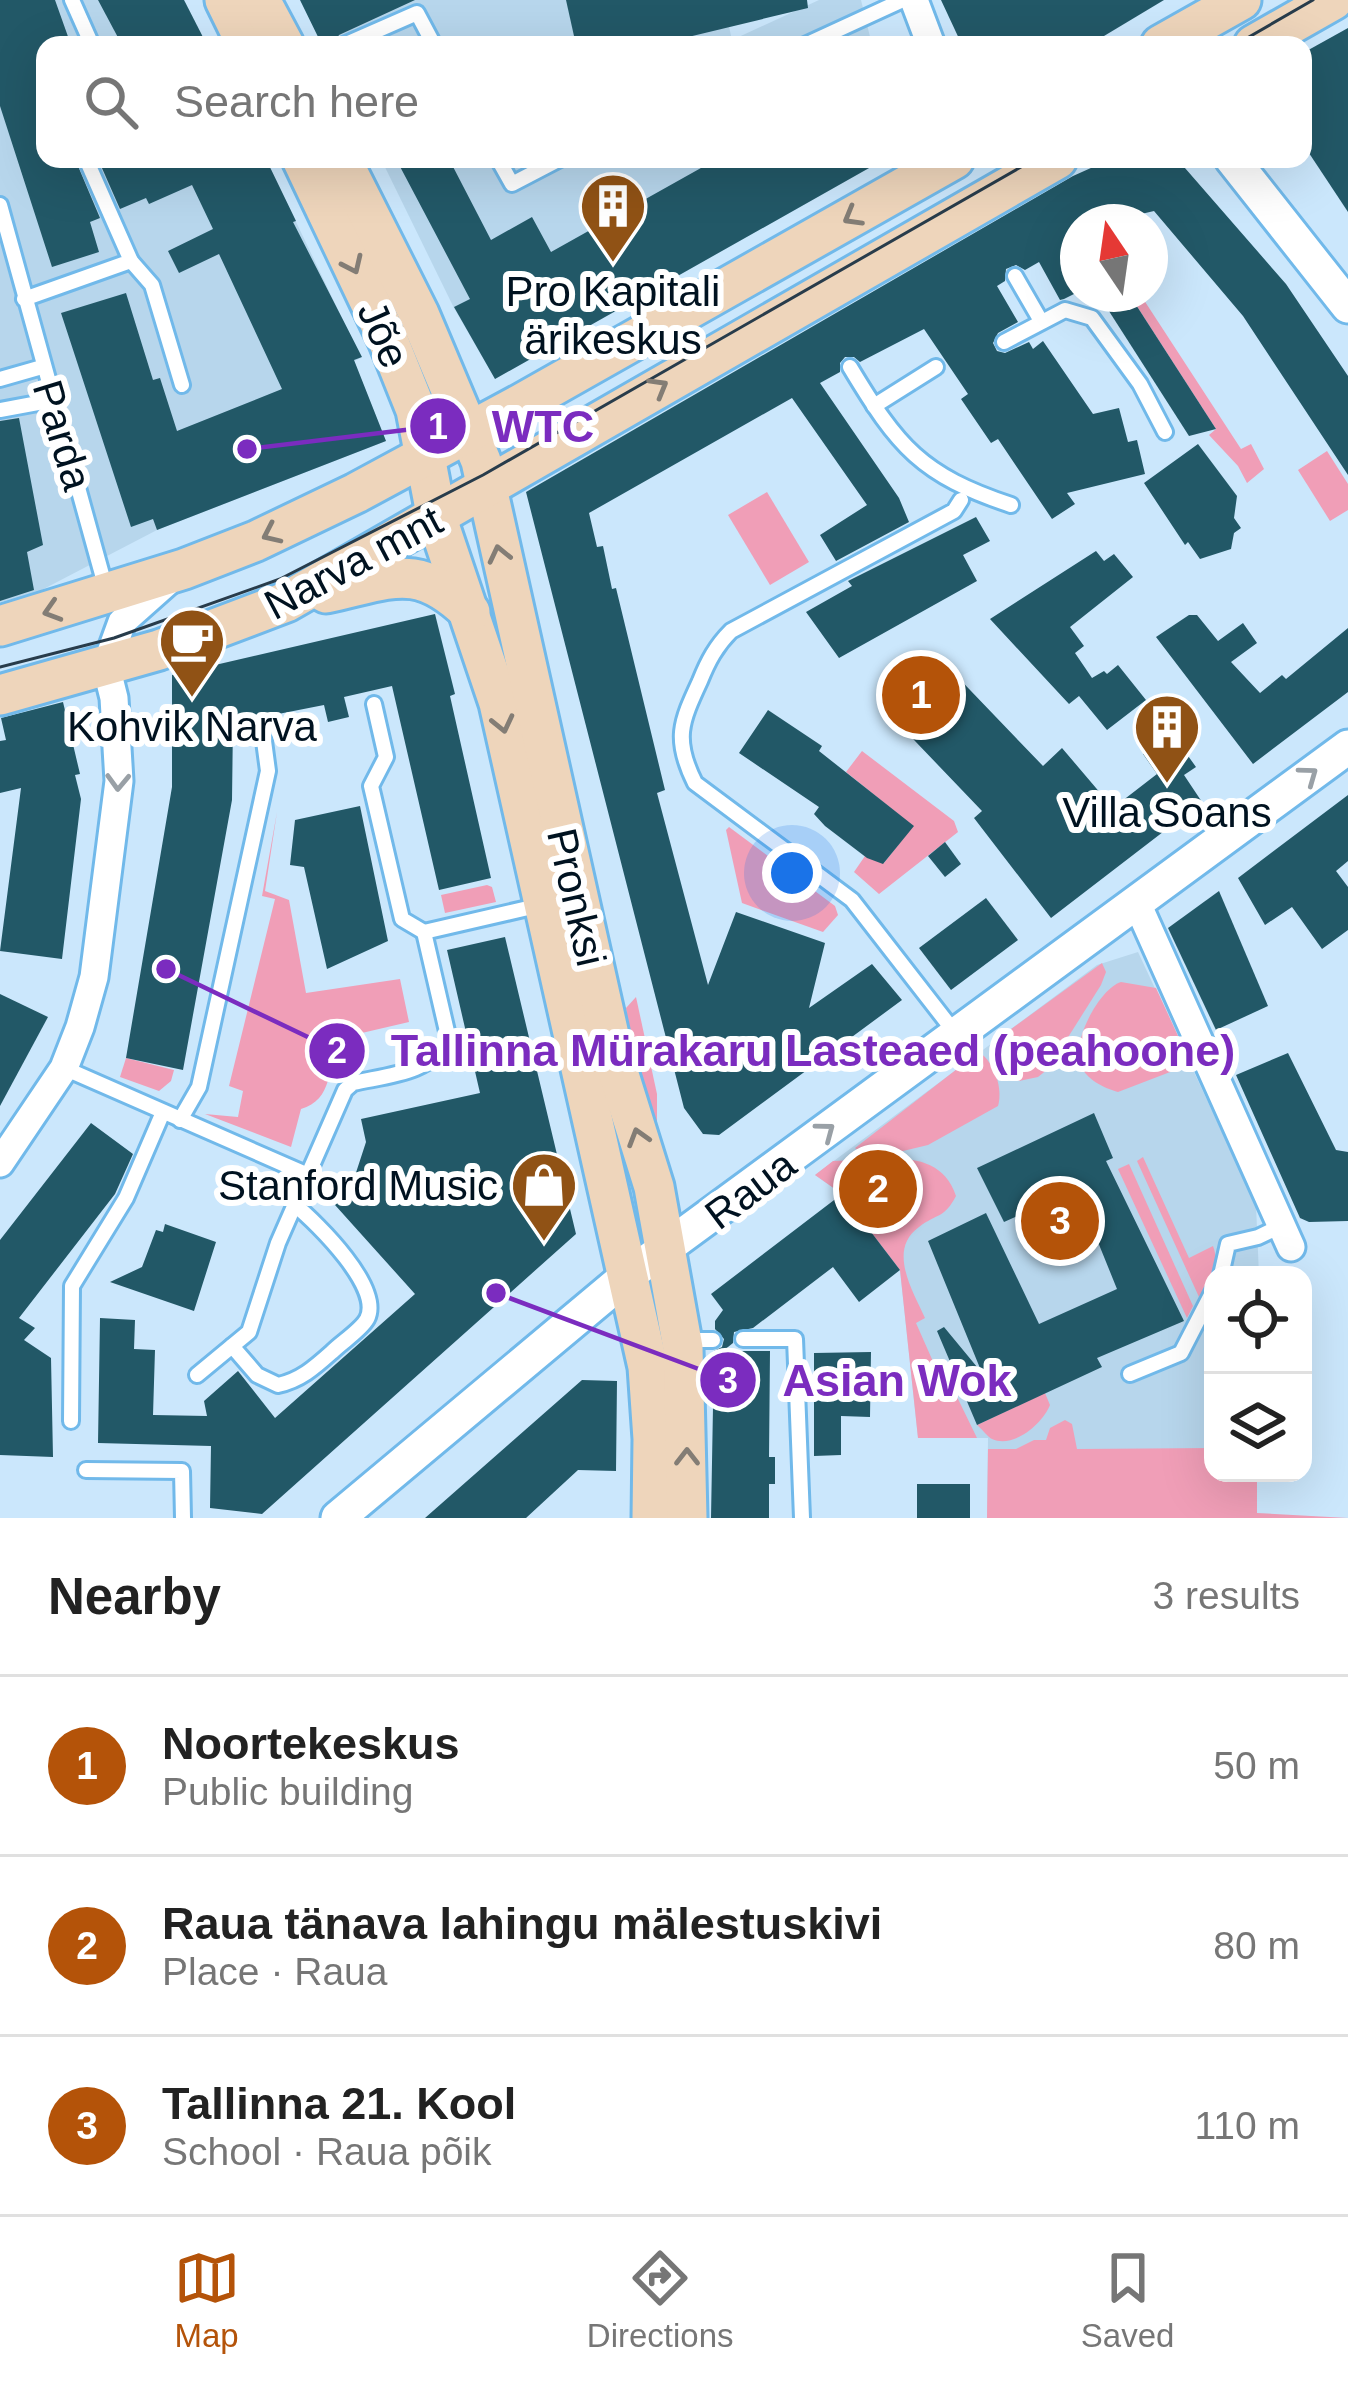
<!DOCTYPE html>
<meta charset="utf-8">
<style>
:root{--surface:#fff;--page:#f2f2f2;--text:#222;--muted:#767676;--line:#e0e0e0;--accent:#b45309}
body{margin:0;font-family:Arial,sans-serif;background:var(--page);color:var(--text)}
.controls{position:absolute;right:36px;bottom:36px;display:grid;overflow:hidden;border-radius:24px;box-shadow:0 12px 48px #0002}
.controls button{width:108px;height:108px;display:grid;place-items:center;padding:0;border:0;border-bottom:3px solid var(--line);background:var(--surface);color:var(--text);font:60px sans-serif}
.compass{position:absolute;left:1060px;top:204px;width:108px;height:108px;border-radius:50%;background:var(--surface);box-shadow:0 12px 48px #0002;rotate:347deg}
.you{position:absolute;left:792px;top:873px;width:42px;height:42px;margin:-30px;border:9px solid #fff;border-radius:50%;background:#1a73e8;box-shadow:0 0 0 18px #1a73e833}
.badge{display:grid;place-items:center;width:78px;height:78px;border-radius:50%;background:var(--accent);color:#fff;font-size:39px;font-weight:700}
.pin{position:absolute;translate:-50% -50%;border:6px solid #fff;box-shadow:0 3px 12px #0006}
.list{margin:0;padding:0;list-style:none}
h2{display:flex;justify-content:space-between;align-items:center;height:156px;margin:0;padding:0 48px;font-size:51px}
h2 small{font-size:39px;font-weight:400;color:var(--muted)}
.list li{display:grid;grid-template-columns:78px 1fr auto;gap:36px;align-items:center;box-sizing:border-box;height:180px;padding:0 48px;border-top:3px solid var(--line)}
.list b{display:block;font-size:45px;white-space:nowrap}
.list p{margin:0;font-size:39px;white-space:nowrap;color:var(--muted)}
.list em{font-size:39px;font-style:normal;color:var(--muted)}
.icon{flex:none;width:66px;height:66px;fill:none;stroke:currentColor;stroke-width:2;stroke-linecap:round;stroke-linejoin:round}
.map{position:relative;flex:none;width:1348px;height:1518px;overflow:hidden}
.search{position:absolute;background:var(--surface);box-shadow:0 12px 48px #0002;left:36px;right:36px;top:36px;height:132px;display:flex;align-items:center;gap:30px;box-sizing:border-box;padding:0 42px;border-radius:24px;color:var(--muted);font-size:45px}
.sheet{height:696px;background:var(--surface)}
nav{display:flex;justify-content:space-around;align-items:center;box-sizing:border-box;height:168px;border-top:3px solid var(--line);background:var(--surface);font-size:33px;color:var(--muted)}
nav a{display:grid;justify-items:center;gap:6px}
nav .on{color:var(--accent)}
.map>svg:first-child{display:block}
.built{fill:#b7d6ec}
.green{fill:#f09eb7}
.building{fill:#225867}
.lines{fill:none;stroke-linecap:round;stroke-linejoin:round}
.service-casing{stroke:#71b9ea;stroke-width:20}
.minor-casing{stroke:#71b9ea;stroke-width:33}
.tertiary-casing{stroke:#71b9ea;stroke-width:39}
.secondary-casing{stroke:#71b9ea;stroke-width:45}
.service{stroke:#fff;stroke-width:14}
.minor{stroke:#fff;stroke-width:27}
.tertiary{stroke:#fff;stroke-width:33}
.secondary{stroke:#eed5bb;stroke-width:39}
.tram{stroke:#283c4b;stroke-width:3}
.oneway{stroke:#837d75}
.oneway2{stroke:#99a0a6}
.labels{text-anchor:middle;stroke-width:12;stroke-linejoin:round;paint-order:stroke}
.poi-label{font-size:42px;fill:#001220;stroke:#fff}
.street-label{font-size:42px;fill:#001220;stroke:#fff}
.leader{fill:none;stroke:#7b2cbf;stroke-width:4.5}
.callout-dot{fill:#7b2cbf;stroke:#fff;stroke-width:4.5}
.mark-label{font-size:36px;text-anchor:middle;font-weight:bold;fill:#fff}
.callout-label{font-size:45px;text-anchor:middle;font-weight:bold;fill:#7b2cbf;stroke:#fff;stroke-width:12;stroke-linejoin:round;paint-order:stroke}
</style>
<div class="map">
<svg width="1348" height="1518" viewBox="0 0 1348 1518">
<rect width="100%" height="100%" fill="#cbe7fc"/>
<g class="built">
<path d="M 0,0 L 184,0 L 207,45 L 45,45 L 45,159 L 266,159 L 361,358 L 354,361 L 386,441 L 157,530 L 34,594 L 0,602 Z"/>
<path d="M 304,0 L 723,0 L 732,40 L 819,0 L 861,0 L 872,45 L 326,45 Z"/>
<path d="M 381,159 L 885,159 L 495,379 L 454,308 Z"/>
<path d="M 1138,952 L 1256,1205 L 1259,1275 L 1213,1275 L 1213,1473 L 1257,1473 L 1256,1518 L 987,1518 L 988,1438 L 918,1438 L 900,1270 L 842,1194 L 815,1175 L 1097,965 Z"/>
</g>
<g class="green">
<path d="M 1129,294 L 1140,294 L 1241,449 L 1251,444 L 1264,469 L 1247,483 L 1238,466 L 1209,435 L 1216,429 Z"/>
<path d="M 1327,451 L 1348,484 L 1348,510 L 1330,521 L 1298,470 Z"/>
<path d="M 767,492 L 809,562 L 770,585 L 728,515 Z"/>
<path d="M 862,751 L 954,821 L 958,832 L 879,894 L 854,872 L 865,856 L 884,863 L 913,826 L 846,772 Z"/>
<path d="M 277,812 L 265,891 L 289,900 L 306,993 L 400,979 L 409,1022 L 336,1039 C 329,1067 333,1100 301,1109 L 291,1147 L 205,1114 L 238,1117 L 243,1091 L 229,1086 L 275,899 L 262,896 Z"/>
<path d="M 729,827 L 835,906 L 838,915 L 823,932 L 742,903 L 726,830 Z"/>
<path d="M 487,885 L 492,887 L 496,902 L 445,913 L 441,895 Z"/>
<path d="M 1102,963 L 1106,972 L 1101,985 L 1048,1069 L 1038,1077 L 1019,1081 L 999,1054 L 996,1040 Z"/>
<path d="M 1121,982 L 1156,988 L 1191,1064 L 1118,1092 C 1104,1088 1086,1080 1080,1064 C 1072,1041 1099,989 1121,982 Z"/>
<path d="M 636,997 L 657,1094 L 657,1132 L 654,1132 L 634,1070 L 626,1008 Z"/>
<path d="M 979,1052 C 995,1063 1003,1089 998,1106 L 928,1145 L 903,1151 L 860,1152 L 855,1148 Z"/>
<path d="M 126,1058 L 174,1070 L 171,1081 L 159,1091 L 120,1077 Z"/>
<path d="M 1143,1157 L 1189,1258 L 1213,1246 C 1221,1267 1209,1280 1199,1297 L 1137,1161 Z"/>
<path d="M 833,1161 C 878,1161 939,1144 956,1196 C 944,1219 937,1213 919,1227 C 887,1250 913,1291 925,1318 L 916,1323 L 935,1366 L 941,1364 L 977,1438 L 918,1438 L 900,1270 L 842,1194 L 815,1175 Z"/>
<path d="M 1129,1164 L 1193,1306 L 1187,1318 L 1118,1169 Z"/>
<path d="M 1045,1393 L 1050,1405 C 1043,1423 1014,1449 992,1439 C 989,1438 980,1427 977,1425 Z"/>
<path d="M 1065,1420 L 1072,1424 L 1077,1449 L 1213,1448 L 1213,1473 L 1257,1473 L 1257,1513 L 1348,1518 L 987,1518 L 988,1449 L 1016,1449 L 1034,1440 L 1046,1440 L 1050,1428 Z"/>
</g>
<g class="building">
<path d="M 0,0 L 55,0 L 71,45 L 45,45 L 45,159 L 75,159 L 100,218 L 90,222 L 99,252 L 52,267 L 0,106 Z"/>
<path d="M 98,0 L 184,0 L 207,45 L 122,45 Z"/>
<path d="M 300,0 L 415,0 L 339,35 L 333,45 L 322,45 Z"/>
<path d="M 566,0 L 807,0 L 808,8 L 655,45 L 576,45 Z"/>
<path d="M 941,0 L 1164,0 L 1089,45 L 962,45 Z"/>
<path d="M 1348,28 L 1348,212 L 1303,144 L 1303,53 Z"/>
<path d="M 98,159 L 266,159 L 296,221 L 293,222 L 362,357 L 354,360 L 386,441 L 157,530 L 153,519 L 131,527 L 61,313 L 126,293 L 153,380 L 160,378 L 177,431 L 282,389 L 219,254 L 179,273 L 168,251 L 213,229 L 192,185 L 149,204 L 146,198 L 120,209 Z"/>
<path d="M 396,159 L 449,159 L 491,240 L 532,217 L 551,252 L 717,159 L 885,159 L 495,379 L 454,307 L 470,299 Z"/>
<path d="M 1111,159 L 1178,160 L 1286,284 L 1348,376 L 1348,475 L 1243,316 L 1154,211 L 1137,215 L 1127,208 L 1102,222 L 1078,222 L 1078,292 L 1064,299 L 1060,300 L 1039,262 L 1025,270 L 1016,265 L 1006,269 L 1005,281 L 997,286 L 1018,322 L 998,333 L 993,343 L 997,351 L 1005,353 L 1029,342 L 1033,349 L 1043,341 L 1093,414 L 1119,408 L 1128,442 L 1137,440 L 1145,474 L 1067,493 L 1075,504 L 1052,519 L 998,439 L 991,443 L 961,399 L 968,394 L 924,329 L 860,362 L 854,357 L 845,357 L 840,363 L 840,372 L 820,383 L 899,498 L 909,522 L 836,561 L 820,535 L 867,505 L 792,398 L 589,513 L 597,547 L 603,546 L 612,589 L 616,588 L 665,790 L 657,793 L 708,985 L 736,912 L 825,943 L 809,1008 L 872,964 L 902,1000 L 719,1135 L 703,1134 L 684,1108 L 526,492 L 1073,176 Z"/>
<path d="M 1098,294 L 1129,294 L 1216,429 L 1189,436 Z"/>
<path d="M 19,418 L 43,545 L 27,552 L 34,590 L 0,601 L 0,421 Z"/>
<path d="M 1198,444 L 1237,496 L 1234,518 L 1241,528 L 1234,533 L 1231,549 L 1200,559 L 1188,542 L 1185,545 L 1144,483 Z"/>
<path d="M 976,517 L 990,541 L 963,555 L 977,581 L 839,658 L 806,612 L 852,586 L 848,581 Z"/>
<path d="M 1096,551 L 1104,561 L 1114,554 L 1133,577 L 1070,627 L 1084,646 L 1075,653 L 1092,678 L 1104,671 L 1107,674 L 1118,665 L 1146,700 L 1107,730 L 1079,696 L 1069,704 L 990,619 Z"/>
<path d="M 435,614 L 455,694 L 450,696 L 491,878 L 439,890 L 392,686 L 344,697 L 349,717 L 328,722 L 324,705 L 233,723 L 232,800 L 183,1070 L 126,1058 L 172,787 L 172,675 Z"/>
<path d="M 1189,615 L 1197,615 L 1218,641 L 1243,623 L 1257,643 L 1231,662 L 1260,693 L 1282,675 L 1286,679 L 1348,628 L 1348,692 L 1253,764 L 1156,637 Z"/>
<path d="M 947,666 L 1043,766 L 1062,748 L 1113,808 L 1157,774 L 1143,754 L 1171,732 L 1196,767 L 1184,775 L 1202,802 L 1051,918 L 974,818 L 982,811 L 893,718 Z"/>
<path d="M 63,702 L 80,774 L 75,775 L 81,799 L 62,959 L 0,951 L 21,788 L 0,793 L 0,741 L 6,740 L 1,718 Z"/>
<path d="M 768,710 L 822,746 L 819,751 L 914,826 L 883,864 L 867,858 L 825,826 L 814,814 L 819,807 L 739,753 Z"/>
<path d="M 1348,795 L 1348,861 L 1336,871 L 1348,887 L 1348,930 L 1322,949 L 1292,907 L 1265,925 L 1238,878 Z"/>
<path d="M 360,806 L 388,941 L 327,969 L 304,867 L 290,865 L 295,820 Z"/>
<path d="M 945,842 L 961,864 L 945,877 L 928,856 Z"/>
<path d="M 1219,891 L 1268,1006 L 1216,1030 L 1168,928 Z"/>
<path d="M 986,898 L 1018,940 L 951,990 L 919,948 Z"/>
<path d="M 505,937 L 576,1234 L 262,1514 L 210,1508 L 211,1446 L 98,1443 L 100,1318 L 135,1320 L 134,1349 L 155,1350 L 153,1415 L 207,1416 L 204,1401 L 238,1371 L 275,1418 L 415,1294 L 335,1205 L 350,1191 L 366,1142 L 361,1119 L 480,1093 L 447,950 Z"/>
<path d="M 0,994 L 48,1017 L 0,1106 Z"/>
<path d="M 1288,1053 L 1336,1150 L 1348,1152 L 1348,1221 L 1309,1222 L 1300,1218 L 1236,1075 Z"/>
<path d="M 1094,1113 L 1113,1158 L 1106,1161 L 1184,1321 L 1097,1358 L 1102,1367 L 977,1425 L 937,1331 L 944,1327 L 982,1373 L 928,1241 L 986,1213 L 1039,1324 L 1117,1289 L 1085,1210 L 1044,1230 L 1033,1209 L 1004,1222 L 977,1168 Z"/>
<path d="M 91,1123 L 133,1154 L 115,1194 L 19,1318 L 35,1328 L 24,1340 L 51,1358 L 53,1457 L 0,1455 L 0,1240 Z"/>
<path d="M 842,1194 L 900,1270 L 859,1302 L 833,1267 L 753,1328 L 734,1332 L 733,1343 L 723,1351 L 770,1351 L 769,1457 L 775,1457 L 775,1484 L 769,1484 L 769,1518 L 711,1518 L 714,1351 L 722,1347 L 724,1339 L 715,1329 L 715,1321 L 723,1310 L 711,1294 Z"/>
<path d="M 165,1224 L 216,1242 L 194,1311 L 110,1282 L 142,1267 L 156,1230 L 163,1232 Z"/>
<path d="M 871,1352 L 870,1417 L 841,1416 L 841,1455 L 814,1456 L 814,1353 Z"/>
<path d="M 582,1380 L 617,1381 L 616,1471 L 578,1470 L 526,1518 L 425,1518 Z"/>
<rect x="917" y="1484" width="53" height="34"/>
</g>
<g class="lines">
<g class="service-casing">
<g id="service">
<path d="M 72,0 L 92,45"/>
<path d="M 344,45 L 417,13 L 434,45"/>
<path d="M 805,45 L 903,0"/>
<path d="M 498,159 L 512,184 L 560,159"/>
<path d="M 0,205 L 106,589"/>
<path d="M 131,261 L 152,285 L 182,385"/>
<path d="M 1015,276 L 1041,321"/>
<path d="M 24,299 L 131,261 L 86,159"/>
<path d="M 1004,342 L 1065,310 L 1092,318 L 1140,384 L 1165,432"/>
<path d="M 850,367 C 898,447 921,475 1011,505"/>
<path d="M 0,379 L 42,367"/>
<path d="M 874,406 L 936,367"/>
<path d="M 0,410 L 54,400"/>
<path d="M 374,704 L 386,757 L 371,786 L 402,919 L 424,932"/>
<path d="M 956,1034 L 852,900 L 695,783 C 673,739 681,722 700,681 C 708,661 716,646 731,631 L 954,511 L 961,500"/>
<path d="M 64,1068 L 308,1175"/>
<path d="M 180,1120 L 199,1087 L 268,771 L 264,741"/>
<path d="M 1221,1275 L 1228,1244 L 1258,1237 L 1281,1226"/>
<path d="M 743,1339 L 795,1339 L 802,1518"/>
<path d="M 687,1340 L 713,1340"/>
<path d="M 232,1346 L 257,1375 L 278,1385 C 301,1380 315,1367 333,1351 C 342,1342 361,1330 367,1319 C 383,1288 318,1224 295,1205"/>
<path d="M 1130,1374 L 1181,1353 L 1213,1291"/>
<path d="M 197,1375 L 249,1332 L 278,1243 L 345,1090 L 353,1083 C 389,1075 429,1074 449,1040 L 424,932 L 541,905"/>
<path d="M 71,1421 L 72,1286 L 126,1198 L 163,1112"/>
<path d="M 86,1470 L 182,1471 L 183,1518"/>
</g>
</g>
<g class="minor-casing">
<g id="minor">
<path d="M 914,0 L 931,45"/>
<path d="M 1136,901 L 1291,1247"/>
<path d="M 0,1163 L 64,1068 L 80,1027 L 94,977 L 119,781 L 114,698 L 106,666 L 122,622 L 167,582"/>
</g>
</g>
<g class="tertiary-casing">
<g id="tertiary">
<path d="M 1232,159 L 1348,306"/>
<path d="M 338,1518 L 626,1277 L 1348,747"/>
</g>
</g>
<g class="secondary-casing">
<g id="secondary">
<path d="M 225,0 L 247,45"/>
<path d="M 260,0 L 284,45"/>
<path d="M 1161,45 L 1241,0"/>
<path d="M 1254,45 L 1333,0"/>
<path d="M 302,159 L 388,340 L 416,410 L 437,519 L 499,703 L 648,1367 L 653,1439 L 652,1518"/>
<path d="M 341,159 L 419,314 L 481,461 L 615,1062 L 654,1187 L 683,1348 L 687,1518"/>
<path d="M 326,593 C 392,579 417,561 470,612"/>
<path d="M 0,626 L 184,569 L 256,541 L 356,493 L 521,404 L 954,159"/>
<path d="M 0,695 L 159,650 L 286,602 L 1057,159"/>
</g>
</g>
<use href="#service" class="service"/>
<use href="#minor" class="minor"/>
<use href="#tertiary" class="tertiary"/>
<use href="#secondary" class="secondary"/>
<g class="tram">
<path d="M 1235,45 L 1313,0"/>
<path d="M 0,667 L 114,638 L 280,579 L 483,475 L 1035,159"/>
</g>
</g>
<defs><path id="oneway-chevron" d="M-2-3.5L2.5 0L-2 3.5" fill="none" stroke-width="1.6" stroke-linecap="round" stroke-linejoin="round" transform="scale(3)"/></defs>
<g class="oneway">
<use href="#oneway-chevron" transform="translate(852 217) rotate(150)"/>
<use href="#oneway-chevron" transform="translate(353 265) rotate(65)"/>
<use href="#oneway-chevron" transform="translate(659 387) rotate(-30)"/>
<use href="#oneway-chevron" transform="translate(271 534) rotate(155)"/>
<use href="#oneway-chevron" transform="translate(499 554) rotate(-103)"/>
<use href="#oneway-chevron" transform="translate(52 611) rotate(163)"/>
<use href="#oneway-chevron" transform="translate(503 724) rotate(77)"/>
<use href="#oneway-chevron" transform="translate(638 1137) rotate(-107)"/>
<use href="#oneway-chevron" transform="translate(687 1457) rotate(-90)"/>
</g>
<g class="oneway2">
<use href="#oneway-chevron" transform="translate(1309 775) rotate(-36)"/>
<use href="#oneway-chevron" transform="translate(118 782) rotate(92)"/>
<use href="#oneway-chevron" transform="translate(826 1131) rotate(-37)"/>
</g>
<defs>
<g id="building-pin" transform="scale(3.45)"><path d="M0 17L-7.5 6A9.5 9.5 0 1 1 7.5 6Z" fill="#905215" stroke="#fff"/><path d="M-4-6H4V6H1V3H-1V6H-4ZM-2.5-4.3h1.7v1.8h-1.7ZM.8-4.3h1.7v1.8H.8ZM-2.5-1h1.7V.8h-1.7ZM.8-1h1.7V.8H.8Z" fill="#fff"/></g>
<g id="cafe-pin" transform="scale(3.45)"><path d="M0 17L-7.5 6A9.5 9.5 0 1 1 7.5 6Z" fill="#905215" stroke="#fff"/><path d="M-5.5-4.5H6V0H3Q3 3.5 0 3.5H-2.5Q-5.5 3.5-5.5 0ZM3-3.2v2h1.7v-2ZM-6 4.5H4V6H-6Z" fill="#fff"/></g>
<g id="shop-pin" transform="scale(3.45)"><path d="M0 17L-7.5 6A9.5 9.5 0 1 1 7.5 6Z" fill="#905215" stroke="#fff"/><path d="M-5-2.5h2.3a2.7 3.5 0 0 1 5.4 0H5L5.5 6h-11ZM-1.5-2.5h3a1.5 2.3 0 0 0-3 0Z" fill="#fff"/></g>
</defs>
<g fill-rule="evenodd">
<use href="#building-pin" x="613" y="206"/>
<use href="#cafe-pin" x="192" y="641"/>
<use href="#building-pin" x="1167" y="727"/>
<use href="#shop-pin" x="544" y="1185"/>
</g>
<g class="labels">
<g class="poi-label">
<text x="613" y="306">Pro Kapitali<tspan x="613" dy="48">ärikeskus</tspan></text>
<text x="192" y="741">Kohvik Narva</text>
<text x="1167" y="827">Villa Soans</text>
<text x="498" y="1200" text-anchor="end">Stanford Music</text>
</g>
<g class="street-label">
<text transform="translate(384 334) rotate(66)" y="15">Jõe</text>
<text transform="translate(63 435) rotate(73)" y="15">Parda</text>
<text transform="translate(353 562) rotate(-28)" y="15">Narva mnt</text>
<text transform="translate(577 897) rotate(77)" y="15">Pronksi</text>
<text transform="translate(750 1189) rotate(-37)" y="15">Raua</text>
</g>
</g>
<path class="leader" d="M247 449L438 426M166 969L337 1051M496 1293L728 1380"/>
<g class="callout-dot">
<circle cx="247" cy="449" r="12"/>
<circle cx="166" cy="969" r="12"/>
<circle cx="496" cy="1293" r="12"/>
<circle cx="438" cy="426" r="30"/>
<circle cx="337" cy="1051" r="30"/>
<circle cx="728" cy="1380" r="30"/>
</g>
<g class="mark-label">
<text x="438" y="439">1</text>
<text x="337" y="1063">2</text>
<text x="728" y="1393">3</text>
</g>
<g class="callout-label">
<text x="543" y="442">WTC</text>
<text x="813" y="1066">Tallinna Mürakaru Lasteaed (peahoone)</text>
<text x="897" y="1396">Asian Wok</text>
</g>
</svg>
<div class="controls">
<button><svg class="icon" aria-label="locate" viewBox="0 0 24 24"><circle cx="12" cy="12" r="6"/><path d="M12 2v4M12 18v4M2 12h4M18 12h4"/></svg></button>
<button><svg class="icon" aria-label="layers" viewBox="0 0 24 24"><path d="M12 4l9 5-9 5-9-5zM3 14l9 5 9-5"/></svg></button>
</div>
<svg class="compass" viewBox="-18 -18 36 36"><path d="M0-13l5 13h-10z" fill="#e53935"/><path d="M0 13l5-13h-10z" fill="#767676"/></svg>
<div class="you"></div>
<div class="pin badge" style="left:921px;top:695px">1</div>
<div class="pin badge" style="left:878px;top:1189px">2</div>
<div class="pin badge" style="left:1060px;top:1221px">3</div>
<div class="search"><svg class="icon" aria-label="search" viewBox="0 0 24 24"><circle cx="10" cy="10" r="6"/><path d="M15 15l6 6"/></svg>Search here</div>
</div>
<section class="sheet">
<h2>Nearby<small>3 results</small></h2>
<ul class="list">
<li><span class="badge">1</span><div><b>Noortekeskus</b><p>Public building</p></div><em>50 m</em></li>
<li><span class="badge">2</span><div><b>Raua tänava lahingu mälestuskivi</b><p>Place · Raua</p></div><em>80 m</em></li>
<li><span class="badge">3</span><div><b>Tallinna 21. Kool</b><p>School · Raua põik</p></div><em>110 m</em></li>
</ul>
</section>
<nav>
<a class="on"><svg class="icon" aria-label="map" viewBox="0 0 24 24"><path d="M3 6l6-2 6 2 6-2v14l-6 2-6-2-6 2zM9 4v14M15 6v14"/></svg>Map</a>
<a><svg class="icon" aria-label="directions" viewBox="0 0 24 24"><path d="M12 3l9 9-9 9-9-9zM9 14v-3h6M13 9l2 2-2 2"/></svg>Directions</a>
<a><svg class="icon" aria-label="saved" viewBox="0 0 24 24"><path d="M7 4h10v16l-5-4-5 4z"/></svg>Saved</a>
</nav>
